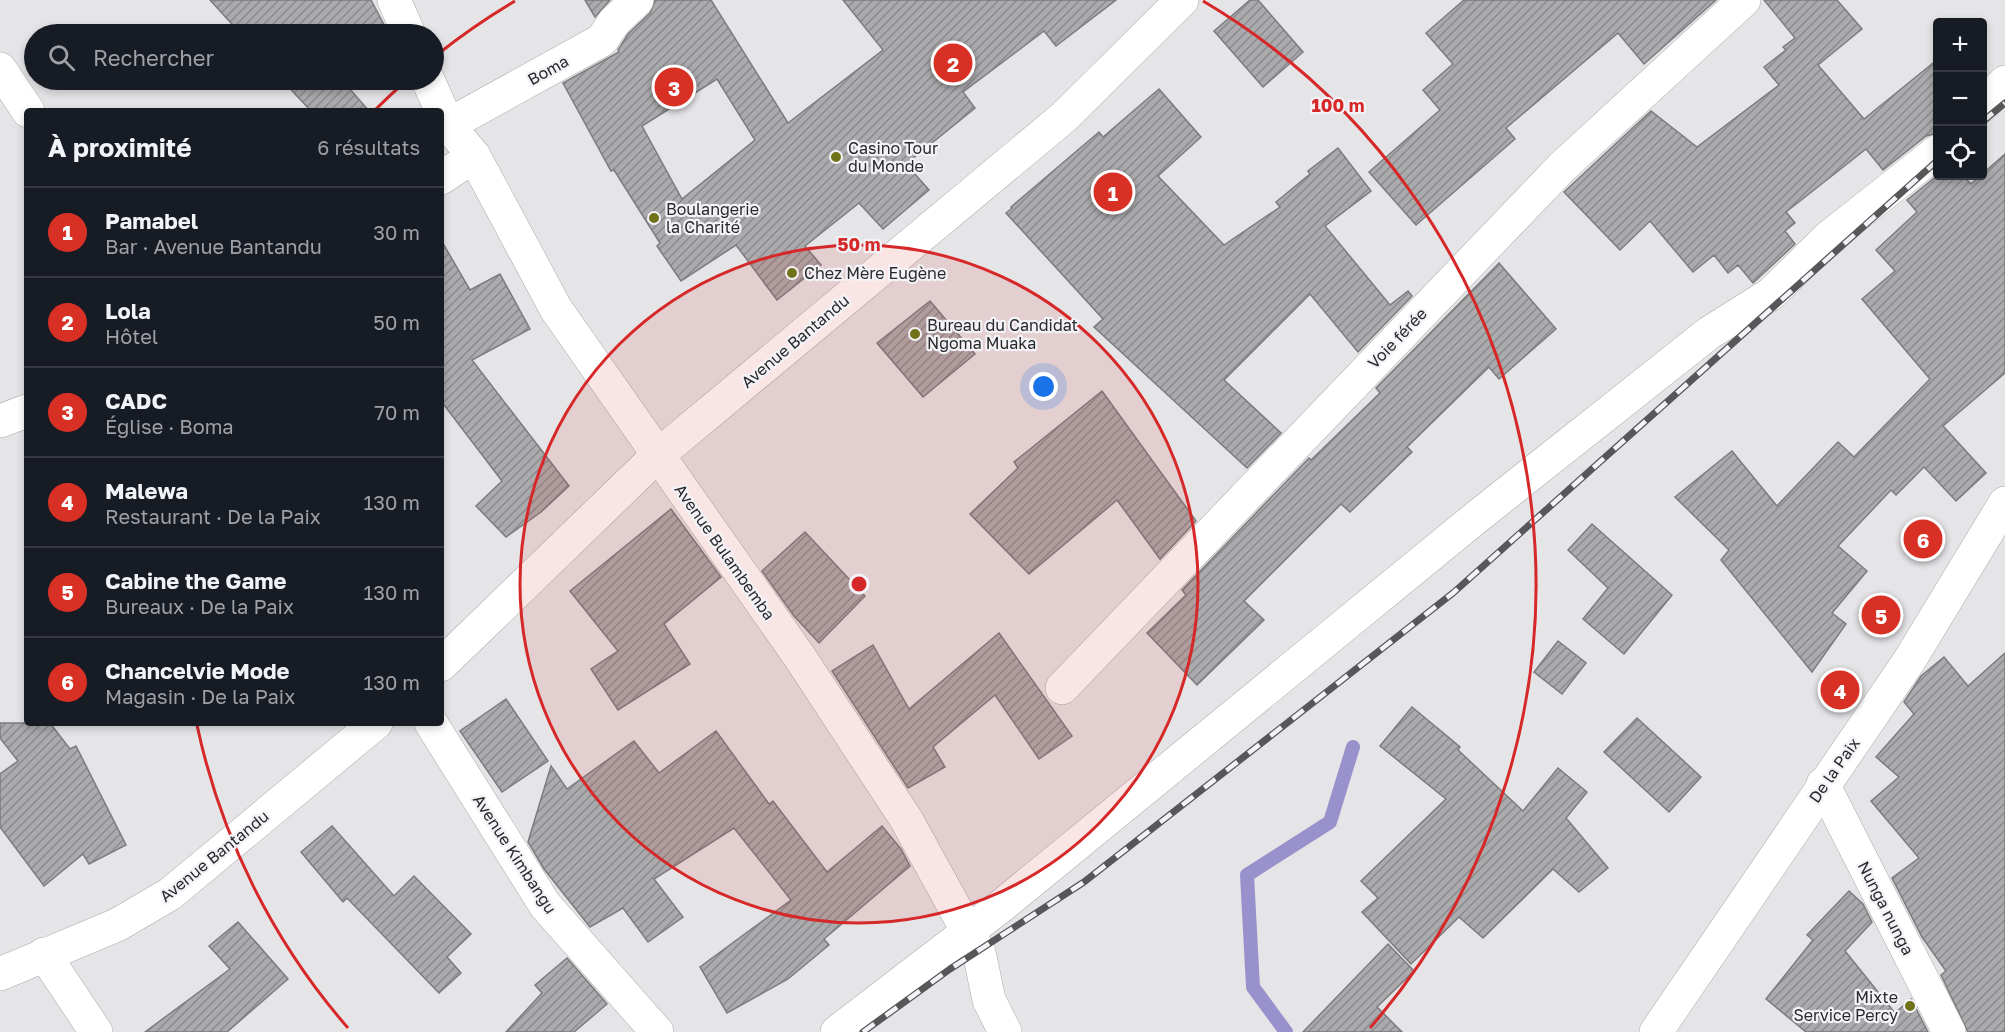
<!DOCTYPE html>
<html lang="fr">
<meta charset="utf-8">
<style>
:root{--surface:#171b24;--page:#242831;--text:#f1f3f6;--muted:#9ea1a6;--line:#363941;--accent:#d93025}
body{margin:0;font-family:"Golos Text",sans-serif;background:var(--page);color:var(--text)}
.controls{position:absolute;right:18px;top:18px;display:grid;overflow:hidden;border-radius:6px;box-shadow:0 3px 9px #0003}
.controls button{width:54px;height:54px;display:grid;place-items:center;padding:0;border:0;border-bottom:2px solid var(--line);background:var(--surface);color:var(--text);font:30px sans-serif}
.you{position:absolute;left:1044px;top:387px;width:21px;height:21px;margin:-15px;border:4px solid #fff;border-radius:50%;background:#1a73e8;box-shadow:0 0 0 9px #1a73e833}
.badge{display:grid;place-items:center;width:39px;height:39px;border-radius:50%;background:var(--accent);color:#fff;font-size:20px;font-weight:700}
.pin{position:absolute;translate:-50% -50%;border:3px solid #fff;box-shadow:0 2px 6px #0006}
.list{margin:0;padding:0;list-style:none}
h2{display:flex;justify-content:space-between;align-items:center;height:78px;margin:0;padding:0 24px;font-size:26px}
h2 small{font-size:20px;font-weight:400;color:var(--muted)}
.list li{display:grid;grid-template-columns:39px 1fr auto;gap:18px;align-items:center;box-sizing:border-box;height:90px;padding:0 24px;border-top:2px solid var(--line)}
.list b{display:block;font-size:22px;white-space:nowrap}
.list p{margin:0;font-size:20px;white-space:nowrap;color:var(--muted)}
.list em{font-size:20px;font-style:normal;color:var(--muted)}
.icon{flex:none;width:33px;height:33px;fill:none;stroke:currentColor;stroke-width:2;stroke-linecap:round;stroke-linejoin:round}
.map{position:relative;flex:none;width:2005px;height:1032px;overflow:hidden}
.search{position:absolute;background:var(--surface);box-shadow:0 3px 9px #0003;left:24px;top:24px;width:420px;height:66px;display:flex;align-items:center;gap:15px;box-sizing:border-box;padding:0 21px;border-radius:33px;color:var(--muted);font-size:22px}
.panel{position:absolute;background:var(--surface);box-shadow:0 3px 9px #0003;left:24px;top:108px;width:420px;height:618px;border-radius:6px}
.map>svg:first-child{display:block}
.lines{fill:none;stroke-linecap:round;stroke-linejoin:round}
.stream{stroke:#9991cb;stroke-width:14}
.building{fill:url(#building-hatch);stroke:#7c7c7f;stroke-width:1.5;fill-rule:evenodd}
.minor-casing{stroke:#abaaae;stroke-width:34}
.tertiary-casing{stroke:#abaaae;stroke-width:34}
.minor{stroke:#fff;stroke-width:33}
.tertiary{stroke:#fff;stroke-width:33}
.rail-casing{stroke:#575759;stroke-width:7}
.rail{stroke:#f3f2f6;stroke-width:4.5;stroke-dasharray:14;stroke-linecap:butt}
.ring{fill:none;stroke:#d62828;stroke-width:3}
.poi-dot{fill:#707218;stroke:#f3f2f6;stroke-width:2}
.labels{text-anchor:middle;stroke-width:4.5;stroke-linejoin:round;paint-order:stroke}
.street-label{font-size:16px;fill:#29292a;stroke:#f3f2f6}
.poi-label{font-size:16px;fill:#29292a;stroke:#f3f2f6;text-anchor:start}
.centre{fill:#d62828;stroke:#f3f2f6;stroke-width:3}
.ring-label{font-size:18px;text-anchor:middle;font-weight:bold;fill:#d62828;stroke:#f3f2f6;stroke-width:4.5;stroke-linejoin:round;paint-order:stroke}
</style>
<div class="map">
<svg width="2005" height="1032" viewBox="0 0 2005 1032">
<defs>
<pattern id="building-hatch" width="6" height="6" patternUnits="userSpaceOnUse" patternTransform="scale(1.5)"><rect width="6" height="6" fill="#ababae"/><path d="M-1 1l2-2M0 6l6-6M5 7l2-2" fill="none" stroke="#8b8b8e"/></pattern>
</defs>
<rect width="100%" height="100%" fill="#e5e5e8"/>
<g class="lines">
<path class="stream" d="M 1286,1032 L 1253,987 L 1247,875 L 1330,822 L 1353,747"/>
</g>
<g class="building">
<path d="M 210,0 L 371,0 L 389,34 L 241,34 Z"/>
<path d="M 585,0 L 610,0 L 595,17 Z"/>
<path d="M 655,0 L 711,0 L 788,123 L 883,50 L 843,0 L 1116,0 L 1056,46 L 1044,31 L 963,92 L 975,108 L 906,164 L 929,190 L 883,229 L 859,203 L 805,246 L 821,265 L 777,300 L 736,245 L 681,281 L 657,246 L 660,243 L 614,170 L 611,171 L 563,83 L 619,52 L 618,50 L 628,34 L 650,13 ZM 717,79 L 755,140 L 682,199 L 642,126 Z"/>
<path d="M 1250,0 L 1258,0 L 1303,52 L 1263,87 L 1214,31 Z"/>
<path d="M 1464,0 L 1716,0 L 1644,64 L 1618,33 L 1506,128 L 1515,139 L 1416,225 L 1369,172 L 1440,110 L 1423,90 L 1453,64 L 1426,33 Z"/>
<path d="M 1764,0 L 1837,0 L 1862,29 L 1818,65 L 1864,119 L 1938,59 L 1938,133 L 1926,136 L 1883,170 L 1866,149 L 1786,212 L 1795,223 L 1785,231 L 1795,244 L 1753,283 L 1738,265 L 1728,273 L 1714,255 L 1693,272 L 1650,221 L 1620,250 L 1564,192 L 1651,111 L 1697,147 L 1779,85 L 1764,67 L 1786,50 L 1783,47 L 1795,38 Z"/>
<path d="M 282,80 L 342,80 L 369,111 L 311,111 Z"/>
<path d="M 1159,89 L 1201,137 L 1158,176 L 1224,245 L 1280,207 L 1276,202 L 1310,174 L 1308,171 L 1338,148 L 1371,191 L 1325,226 L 1390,305 L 1408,291 L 1412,296 L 1358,352 L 1310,294 L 1224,380 L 1281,433 L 1247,468 L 1094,327 L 1103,319 L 1006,213 L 1012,208 L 1011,207 L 1099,132 L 1103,137 Z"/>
<path d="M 2005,154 L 2005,373 L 1943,426 L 1986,473 L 1956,501 L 1924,467 L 1896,495 L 1891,490 L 1838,546 L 1867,571 L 1832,613 L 1846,624 L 1812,672 L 1721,560 L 1729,550 L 1675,497 L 1732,451 L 1777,506 L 1838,442 L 1854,457 L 1930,379 L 1862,299 L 1895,271 L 1876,250 L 1917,212 L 1907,200 L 1938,175 L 1963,176 L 1971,184 Z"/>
<path d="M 441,240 L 470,290 L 500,274 L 530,329 L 472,360 L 569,486 L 541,512 L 506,537 L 476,506 L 502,481 L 441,401 Z"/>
<path d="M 1499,263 L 1556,329 L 1499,379 L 1489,367 L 1407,447 L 1412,452 L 1350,512 L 1341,504 L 1244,601 L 1264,620 L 1197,685 L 1147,633 L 1186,595 L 1182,590 L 1309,458 L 1311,460 L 1380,393 L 1376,388 Z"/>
<path d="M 930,301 L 975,354 L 923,397 L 877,343 Z"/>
<path d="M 1102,391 L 1196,521 L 1160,559 L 1117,500 L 1029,574 L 970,514 L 1018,468 L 1014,462 Z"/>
<path d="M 671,509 L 721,577 L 664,624 L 690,664 L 618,710 L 591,669 L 618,651 L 570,591 Z"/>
<path d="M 1592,524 L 1672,595 L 1624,654 L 1583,619 L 1608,588 L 1568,550 Z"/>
<path d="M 805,532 L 865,596 L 819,643 L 794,616 L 762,571 Z"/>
<path d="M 999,633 L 1072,736 L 1039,759 L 995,695 L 933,747 L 945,767 L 908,788 L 832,671 L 873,645 L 909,709 Z"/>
<path d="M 1558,641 L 1586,663 L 1562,694 L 1534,672 Z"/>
<path d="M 2005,653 L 2005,1032 L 1968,1032 L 1941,975 L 1946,971 L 1922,937 L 1892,878 L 1919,858 L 1871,801 L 1899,777 L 1876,757 L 1914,714 L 1904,702 L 1921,676 L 1944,657 L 1968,686 Z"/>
<path d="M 506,699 L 548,761 L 502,792 L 460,731 Z"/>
<path d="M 1412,707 L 1460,747 L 1458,750 L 1523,811 L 1558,768 L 1587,792 L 1566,818 L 1608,868 L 1579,892 L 1553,869 L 1483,938 L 1459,917 L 1411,964 L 1362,912 L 1378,898 L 1361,881 L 1446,799 L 1380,746 Z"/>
<path d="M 1637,718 L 1701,777 L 1669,812 L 1604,752 Z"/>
<path d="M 0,723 L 50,723 L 70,749 L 76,746 L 126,845 L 89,864 L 83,854 L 44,886 L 0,827 L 0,774 L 18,761 L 0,738 Z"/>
<path d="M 716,731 L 769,804 L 773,801 L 827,872 L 882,826 L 901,849 L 910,866 L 824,939 L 829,945 L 788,979 L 727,1013 L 700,967 L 791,900 L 734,828 L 654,879 L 683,917 L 648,942 L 623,908 L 590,927 L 544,869 L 528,842 L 551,766 L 567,789 L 634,741 L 659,773 Z"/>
<path d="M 332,826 L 394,896 L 414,876 L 471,934 L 447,957 L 461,973 L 439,993 L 347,898 L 343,902 L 301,852 Z"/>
<path d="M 1849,891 L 1863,904 L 1872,922 L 1845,951 L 1895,1013 L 1911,999 L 1928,1032 L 1806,1032 L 1766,999 L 1813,940 L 1807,935 Z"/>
<path d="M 238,922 L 288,979 L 227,1032 L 145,1032 L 230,969 L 209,946 Z"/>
<path d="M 1388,944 L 1414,971 L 1377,1007 L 1402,1032 L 1303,1032 Z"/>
<path d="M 567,958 L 607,1004 L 574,1032 L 506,1032 L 542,993 L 535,985 Z"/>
</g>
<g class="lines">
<g class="minor-casing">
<g id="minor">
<path d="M 394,0 L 409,34"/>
<path d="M 0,69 L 28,111"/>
<path d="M 428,80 L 448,125 L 474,156 L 556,309 L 801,659 L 906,819 L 979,952 L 989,1000 L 1005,1032"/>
<path d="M 1982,106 L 2005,82"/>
<path d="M 448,125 L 602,40 L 614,22 L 637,0"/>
<path d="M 441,178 L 474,156"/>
<path d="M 0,421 L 27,411"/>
<path d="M 441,665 L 657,456 L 1064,117 L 1182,0"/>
<path d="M 1062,688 L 1562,167 L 1744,0"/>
<path d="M 431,723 L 545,905 L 657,1032"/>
<path d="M 1823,784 L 1949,1032"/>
<path d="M 44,954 L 96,1032"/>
<path d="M 0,974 L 117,925 L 170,894 L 376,723"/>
<path d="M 837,1032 L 1000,907 L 1478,516 L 1709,333 L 1771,294 L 1829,237 L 1938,151"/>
</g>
</g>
<g class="tertiary-casing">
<path id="tertiary" d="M 1656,1032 L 1909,661 L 2005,503"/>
</g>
<use href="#minor" class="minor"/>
<use href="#tertiary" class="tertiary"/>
<g class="rail-casing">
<g id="rail">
<path d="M 1982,122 L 2005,103"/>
<path d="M 863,1032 L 950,969 L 1084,882 L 1453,593 L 1938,160"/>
</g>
</g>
<use href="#rail" class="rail"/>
</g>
<circle cx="859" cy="584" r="339" fill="#d62828" fill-opacity=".12"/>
<g class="ring">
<circle cx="859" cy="584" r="339"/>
<path d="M348 1028A677 677 0 0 1 197 725M376 109A677 677 0 0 1 406 81M438 54A677 677 0 0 1 515 1M1203 1A677 677 0 0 1 1370 1028"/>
</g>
<g class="poi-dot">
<circle cx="836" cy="157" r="6"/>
<circle cx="654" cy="218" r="6"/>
<circle cx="792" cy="273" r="6"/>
<circle cx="915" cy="334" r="6"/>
<circle cx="1910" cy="1006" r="6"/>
</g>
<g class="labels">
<g class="street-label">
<text transform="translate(548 70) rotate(-29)" y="6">Boma</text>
<text transform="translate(1397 338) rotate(-46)" y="6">Voie férée</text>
<text transform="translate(795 341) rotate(-40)" y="6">Avenue Bantandu</text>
<text transform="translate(725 552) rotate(55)" y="6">Avenue Bulambemba</text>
<text transform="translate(1834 770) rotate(-55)" y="6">De la Paix</text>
<text transform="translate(515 854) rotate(57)" y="6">Avenue Kimbangu</text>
<text transform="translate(214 856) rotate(-39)" y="6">Avenue Bantandu</text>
<text transform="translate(1886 908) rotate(63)" y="6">Nunga nunga</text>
</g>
<g class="poi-label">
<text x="848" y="154">Casino Tour<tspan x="848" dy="18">du Monde</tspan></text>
<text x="666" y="215">Boulangerie<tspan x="666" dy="18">la Charité</tspan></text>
<text x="804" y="279">Chez Mère Eugène</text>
<text x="927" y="331">Bureau du Candidat<tspan x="927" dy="18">Ngoma Muaka</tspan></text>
<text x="1898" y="1003" text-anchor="end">Mixte<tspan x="1898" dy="18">Service Percy</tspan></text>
</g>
</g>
<circle cx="859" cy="584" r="9" class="centre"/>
<g class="ring-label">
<text x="1338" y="112">100 m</text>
<text x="859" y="251">50 m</text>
</g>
</svg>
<div class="controls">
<button>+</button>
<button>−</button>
<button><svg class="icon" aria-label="locate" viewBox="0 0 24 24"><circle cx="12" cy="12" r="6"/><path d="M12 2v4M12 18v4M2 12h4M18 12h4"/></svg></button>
</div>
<div class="you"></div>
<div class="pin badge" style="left:1113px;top:192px">1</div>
<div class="pin badge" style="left:953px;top:63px">2</div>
<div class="pin badge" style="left:674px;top:87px">3</div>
<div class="pin badge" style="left:1840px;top:690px">4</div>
<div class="pin badge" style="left:1881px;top:615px">5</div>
<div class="pin badge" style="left:1923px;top:539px">6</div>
<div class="search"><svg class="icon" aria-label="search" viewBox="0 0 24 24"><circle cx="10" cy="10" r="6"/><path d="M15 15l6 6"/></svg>Rechercher</div>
<section class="panel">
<h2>À proximité<small>6 résultats</small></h2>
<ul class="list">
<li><span class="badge">1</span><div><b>Pamabel</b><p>Bar · Avenue Bantandu</p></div><em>30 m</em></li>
<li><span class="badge">2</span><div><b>Lola</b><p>Hôtel</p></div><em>50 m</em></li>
<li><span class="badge">3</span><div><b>CADC</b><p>Église · Boma</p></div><em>70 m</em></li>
<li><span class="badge">4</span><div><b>Malewa</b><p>Restaurant · De la Paix</p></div><em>130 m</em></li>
<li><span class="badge">5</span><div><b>Cabine the Game</b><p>Bureaux · De la Paix</p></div><em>130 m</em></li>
<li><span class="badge">6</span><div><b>Chancelvie Mode</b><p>Magasin · De la Paix</p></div><em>130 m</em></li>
</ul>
</section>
</div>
